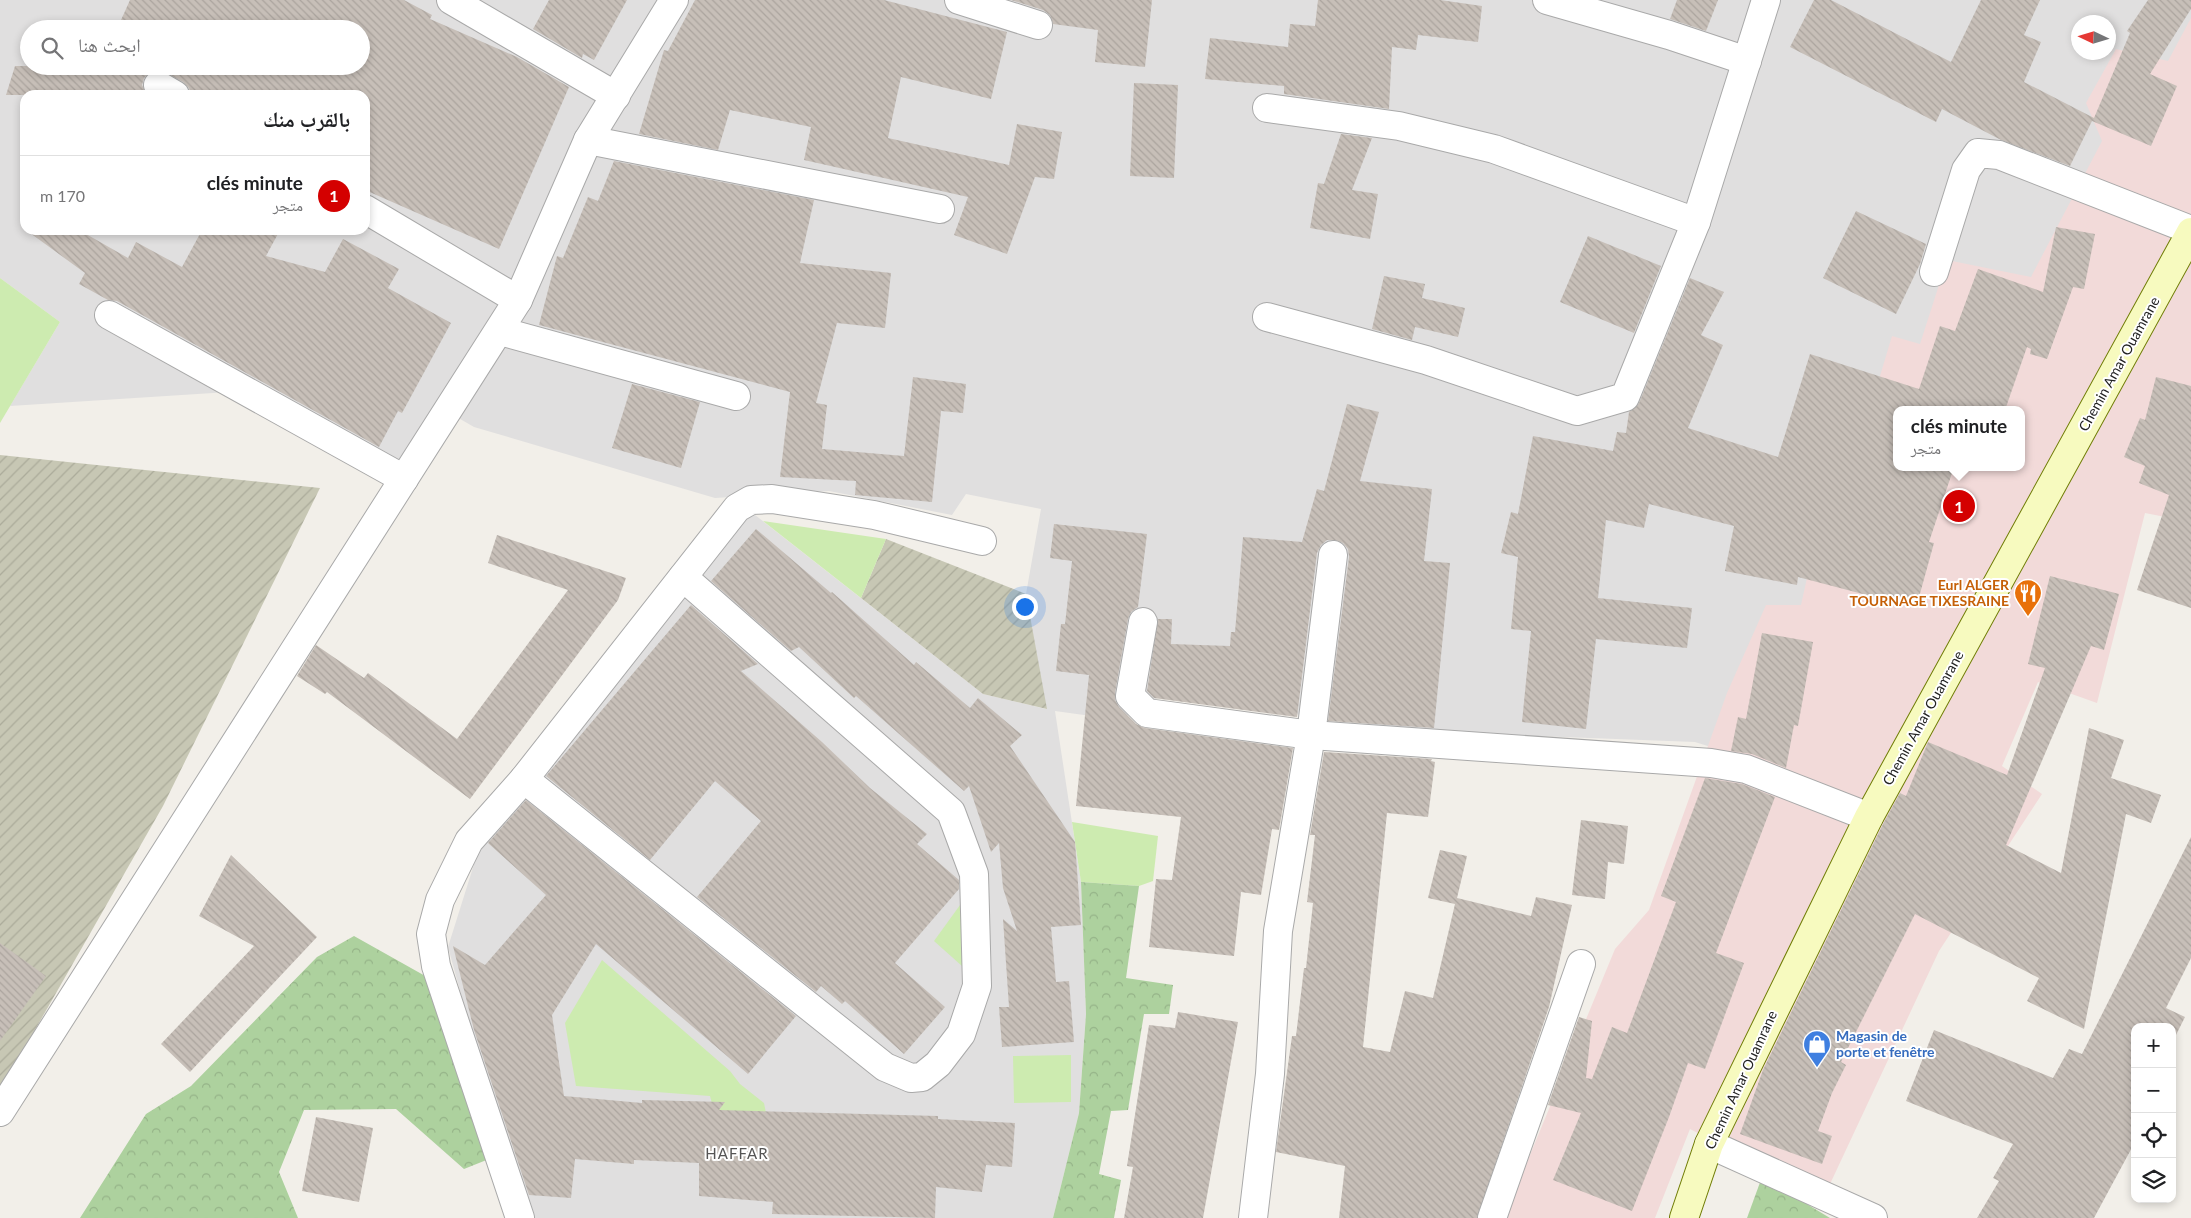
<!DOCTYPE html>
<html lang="ar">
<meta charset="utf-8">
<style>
:root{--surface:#fff;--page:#f2f2f2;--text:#202124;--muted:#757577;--line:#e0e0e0;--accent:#d40000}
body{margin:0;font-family:Lato,"Noto Naskh Arabic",sans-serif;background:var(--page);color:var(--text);direction:rtl}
.controls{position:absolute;right:15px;bottom:15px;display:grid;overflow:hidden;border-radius:10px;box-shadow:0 2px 8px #0003}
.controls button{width:45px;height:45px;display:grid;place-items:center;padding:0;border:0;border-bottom:1px solid var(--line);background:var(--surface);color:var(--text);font:25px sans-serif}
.compass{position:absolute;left:2071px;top:15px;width:45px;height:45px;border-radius:50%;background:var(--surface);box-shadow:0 2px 8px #0003;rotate:274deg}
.you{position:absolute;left:1024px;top:606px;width:18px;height:18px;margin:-12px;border:4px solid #fff;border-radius:50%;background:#1a73e8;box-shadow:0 0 0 8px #1a73e833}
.badge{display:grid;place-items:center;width:32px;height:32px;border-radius:50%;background:var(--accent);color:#fff;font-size:16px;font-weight:700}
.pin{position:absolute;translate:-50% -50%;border:2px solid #fff;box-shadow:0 1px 5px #0006}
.popup{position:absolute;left:1893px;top:406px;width:132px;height:65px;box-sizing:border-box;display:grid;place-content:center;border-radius:10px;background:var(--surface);filter:drop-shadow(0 1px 4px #0005);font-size:16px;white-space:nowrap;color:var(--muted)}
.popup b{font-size:19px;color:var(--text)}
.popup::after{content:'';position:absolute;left:50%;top:100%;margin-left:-10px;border:10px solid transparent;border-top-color:var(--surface)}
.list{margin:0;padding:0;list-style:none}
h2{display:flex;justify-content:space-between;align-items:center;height:65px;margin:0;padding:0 20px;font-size:21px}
h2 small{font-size:16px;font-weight:400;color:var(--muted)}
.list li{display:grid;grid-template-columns:32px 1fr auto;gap:15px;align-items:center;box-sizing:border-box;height:80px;padding:0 20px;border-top:1px solid var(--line)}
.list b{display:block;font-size:19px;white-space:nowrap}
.list p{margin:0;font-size:16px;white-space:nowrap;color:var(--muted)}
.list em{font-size:16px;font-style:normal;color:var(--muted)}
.icon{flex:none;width:28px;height:28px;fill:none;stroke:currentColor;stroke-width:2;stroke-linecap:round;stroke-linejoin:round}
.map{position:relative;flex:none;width:2191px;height:1218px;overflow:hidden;direction:ltr}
.search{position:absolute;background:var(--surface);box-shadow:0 2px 8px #0003;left:20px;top:20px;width:350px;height:55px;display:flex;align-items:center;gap:12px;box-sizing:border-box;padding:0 18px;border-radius:28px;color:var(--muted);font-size:19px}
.panel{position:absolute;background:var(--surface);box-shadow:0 2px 8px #0003;left:20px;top:90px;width:350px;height:145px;border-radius:15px;direction:rtl}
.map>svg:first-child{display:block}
.residential{fill:#e0dfdf;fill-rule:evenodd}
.commercial{fill:#f2dad9;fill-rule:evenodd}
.construction{fill:url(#construction-furrows)}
.grass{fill:#cdebb0}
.forest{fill:url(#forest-crowns)}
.building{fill:url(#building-back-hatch)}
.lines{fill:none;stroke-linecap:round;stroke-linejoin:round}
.street-casing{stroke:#a9a9a9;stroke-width:30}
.secondary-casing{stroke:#707d05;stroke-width:30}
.street{stroke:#fff;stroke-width:28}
.secondary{stroke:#f7fabf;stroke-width:28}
.labels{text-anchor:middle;stroke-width:4;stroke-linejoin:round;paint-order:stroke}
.street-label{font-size:14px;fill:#222;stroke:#fff}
.food-label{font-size:14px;font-weight:bold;fill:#c56008;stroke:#fff;text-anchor:end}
.shop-label{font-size:14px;font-weight:bold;fill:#366cbe;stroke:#fff;text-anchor:start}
.neighbourhood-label{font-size:15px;letter-spacing:1px;fill:#555;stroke:#fff}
</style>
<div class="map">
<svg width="2191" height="1218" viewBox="0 0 2191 1218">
<defs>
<pattern id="construction-furrows" width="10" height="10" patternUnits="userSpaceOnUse" patternTransform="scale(1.25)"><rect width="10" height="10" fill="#c7c7b4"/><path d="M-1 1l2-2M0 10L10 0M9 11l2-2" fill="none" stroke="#abab9a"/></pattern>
<pattern id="forest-crowns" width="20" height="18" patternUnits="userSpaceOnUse" patternTransform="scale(1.25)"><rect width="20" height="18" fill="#add19e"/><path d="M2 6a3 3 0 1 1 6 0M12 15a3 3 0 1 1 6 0" fill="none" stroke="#95b388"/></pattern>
<pattern id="building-back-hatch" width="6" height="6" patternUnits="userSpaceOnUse" patternTransform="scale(1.25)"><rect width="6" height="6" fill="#c7bfb8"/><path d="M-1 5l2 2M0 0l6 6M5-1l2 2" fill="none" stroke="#aba49e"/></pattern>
</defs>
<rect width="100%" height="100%" fill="#f2efe9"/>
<path class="residential" d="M 0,0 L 2191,0 L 2191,189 L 1842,788 L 1695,742 L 1429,732 L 1160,696 L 1120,720 L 1055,711 L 1081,882 L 1086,1014 L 1079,1113 L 1053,1218 L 531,1218 L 483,1074 L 448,947 L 481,842 L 750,511 L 983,694 L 1046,709 L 1026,594 L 1041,509 L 966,494 L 952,515 L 829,491 L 715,498 L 474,427 L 441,408 L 401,468 L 260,390 L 10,406 L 60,322 L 0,278 ZM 2078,22 L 2108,22 L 2108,52 L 2078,52 ZM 29,29 L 361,29 L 361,66 L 29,66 ZM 25,95 L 365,95 L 365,230 L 25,230 ZM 1896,410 L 2022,410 L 2022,467 L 1896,467 Z"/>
<path class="commercial" d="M 2191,18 L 2191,522 L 2145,513 L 2097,703 L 2038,682 L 2002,766 L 2042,794 L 1939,951 L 1823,1199 L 1690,1129 L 1655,1218 L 1504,1218 L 1615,949 L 1649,910 L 1727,693 L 1766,605 L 1801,605 L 1825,497 L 1843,499 L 1892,336 L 1920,344 L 1947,260 L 2031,277 L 2102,141 L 2086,103 L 2116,49 L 2168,61 ZM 1896,410 L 2022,410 L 2022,467 L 1896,467 Z"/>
<g class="construction">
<path d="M 0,455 L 320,488 L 163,806 L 0,1091 Z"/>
<path d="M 886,539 L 1026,594 L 1047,709 L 983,694 L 861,598 Z"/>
</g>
<g class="grass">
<path d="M 0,278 L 60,322 L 0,423 Z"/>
<path d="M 763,521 L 886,539 L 861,598 Z"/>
<path d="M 1072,822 L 1158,836 L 1153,881 L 1139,886 L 1081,882 Z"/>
<path d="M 968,894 L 962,966 L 934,941 Z"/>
<path d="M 602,960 L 730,1071 L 740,1084 L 764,1103 L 766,1113 L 714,1111 L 710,1096 L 576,1086 L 565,1023 Z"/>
<path d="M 1071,1055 L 1071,1102 L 1014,1103 L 1013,1056 Z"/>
</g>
<g class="forest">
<path d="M 1081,882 L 1139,886 L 1126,978 L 1173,985 L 1169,1014 L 1144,1014 L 1128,1110 L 1111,1111 L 1099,1174 L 1121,1180 L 1114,1218 L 1053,1218 L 1079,1113 L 1086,1014 Z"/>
<path d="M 354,936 L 427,977 L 489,1159 L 464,1169 L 396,1109 L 304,1110 L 279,1172 L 298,1218 L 80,1218 L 146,1114 L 191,1086 L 317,957 Z"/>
<path d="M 1762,1177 L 1830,1218 L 1747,1218 Z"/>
</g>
<g class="building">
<path d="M 130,0 L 404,0 L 432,15 L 430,19 L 517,57 L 569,87 L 499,249 L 365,190 L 365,95 L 191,95 L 189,88 L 183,82 L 159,69 L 151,71 L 144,78 L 142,85 L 147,95 L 6,95 L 15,66 L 361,66 L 361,29 L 117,29 Z"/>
<path d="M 549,0 L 627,0 L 594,60 L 583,54 L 582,58 L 533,29 Z"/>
<path d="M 695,0 L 884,0 L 1007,32 L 991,99 L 901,77 L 888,138 L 1009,165 L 1017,124 L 1062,132 L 1054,179 L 1035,177 L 1007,254 L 954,235 L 968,197 L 804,160 L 811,127 L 730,110 L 718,150 L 639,134 L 664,50 L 668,51 Z"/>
<path d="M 1011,0 L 1152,0 L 1145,67 L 1095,62 L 1098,30 L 1053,24 L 1050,15 L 1043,10 Z"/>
<path d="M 1318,0 L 1440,0 L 1482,6 L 1478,42 L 1418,35 L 1416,50 L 1392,47 L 1389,109 L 1284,94 L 1284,86 L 1205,79 L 1210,38 L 1288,47 L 1290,24 L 1315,26 Z"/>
<path d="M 1677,0 L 1718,0 L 1706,31 L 1670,19 Z"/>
<path d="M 1814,0 L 1831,0 L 1951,62 L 1981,0 L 2040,0 L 2024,35 L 2041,42 L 2024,82 L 2094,118 L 2130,33 L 2127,31 L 2148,0 L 2191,0 L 2191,9 L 2150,74 L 2177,86 L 2151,146 L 2092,121 L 2070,166 L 2001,140 L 1942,109 L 1936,122 L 1790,47 Z"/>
<path d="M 1134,83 L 1178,85 L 1174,178 L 1130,176 Z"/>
<path d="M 1341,134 L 1372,138 L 1352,190 L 1378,194 L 1370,239 L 1310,228 L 1318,183 L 1324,184 Z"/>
<path d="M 614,161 L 814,200 L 800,263 L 891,273 L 885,328 L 837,323 L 816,403 L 827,405 L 822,449 L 904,456 L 913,377 L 966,384 L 963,413 L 941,411 L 932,502 L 855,495 L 856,481 L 780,477 L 790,392 L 539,325 L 557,256 L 563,258 L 588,197 L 598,201 Z"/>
<path d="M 1856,211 L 1926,244 L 1920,264 L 1896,314 L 1823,278 Z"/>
<path d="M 2056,227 L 2095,234 L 2084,289 L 2073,287 L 2047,359 L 2030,354 L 2031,349 L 2027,347 L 2005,410 L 1896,410 L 1896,467 L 1954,467 L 1929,542 L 1934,543 L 1916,608 L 1798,577 L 1797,585 L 1725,571 L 1734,526 L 1649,504 L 1644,528 L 1606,520 L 1598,598 L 1692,608 L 1687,648 L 1596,639 L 1586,729 L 1522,722 L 1531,631 L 1511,629 L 1518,557 L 1501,553 L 1511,512 L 1518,514 L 1533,436 L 1613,451 L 1617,432 L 1626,433 L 1629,412 L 1639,403 L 1690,278 L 1724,292 L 1701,335 L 1723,345 L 1688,428 L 1778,457 L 1810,354 L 1919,389 L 1940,326 L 1955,331 L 1978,269 L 2043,292 Z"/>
<path d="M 26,230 L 79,230 L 128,258 L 136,242 L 182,267 L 202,230 L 280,230 L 266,256 L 325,272 L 343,239 L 399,269 L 388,288 L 451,323 L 402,413 L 398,411 L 379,447 L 117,301 L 108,300 L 79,284 L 85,273 Z"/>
<path d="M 1588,236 L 1661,266 L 1634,333 L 1560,302 Z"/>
<path d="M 1384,276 L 1425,284 L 1422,298 L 1465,308 L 1458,337 L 1415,327 L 1412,340 L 1372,329 Z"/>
<path d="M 2156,377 L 2191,386 L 2191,608 L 2137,590 L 2169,495 L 2139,483 L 2145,466 L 2124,457 L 2140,418 L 2145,420 Z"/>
<path d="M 632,384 L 700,402 L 681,468 L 612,448 Z"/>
<path d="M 1347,404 L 1379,412 L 1360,481 L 1432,489 L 1424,561 L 1450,563 L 1434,728 L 1328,721 L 1349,557 L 1348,549 L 1343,543 L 1334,540 L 1327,540 L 1321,545 L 1317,553 L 1297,717 L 1154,698 L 1147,691 L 1158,619 L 1172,619 L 1171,644 L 1230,646 L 1231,632 L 1235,632 L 1243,537 L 1302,542 L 1317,489 L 1324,491 Z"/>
<path d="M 1054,524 L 1147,534 L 1138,607 L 1131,612 L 1128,619 L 1115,693 L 1115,700 L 1119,707 L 1136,724 L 1145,728 L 1293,748 L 1279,830 L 1272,829 L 1261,895 L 1241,892 L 1234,956 L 1149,947 L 1156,879 L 1172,880 L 1181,817 L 1076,806 L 1089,675 L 1056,671 L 1061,624 L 1065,624 L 1072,561 L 1050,558 Z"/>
<path d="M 756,529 L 831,593 L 832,592 L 914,665 L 916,662 L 970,708 L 978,698 L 1022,735 L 1010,746 L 1075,842 L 1081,925 L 1051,927 L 1056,982 L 1069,981 L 1074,1042 L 1002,1047 L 999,1007 L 1009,1007 L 1003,919 L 1017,931 L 1003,888 L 999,843 L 991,852 L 969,786 L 964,791 L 856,696 L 854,698 L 799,647 L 791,651 L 711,581 Z"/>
<path d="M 497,535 L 626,578 L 618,600 L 470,799 L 327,692 L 325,694 L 297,676 L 316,645 L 364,678 L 368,673 L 457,739 L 568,590 L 488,563 Z"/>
<path d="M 2050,576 L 2119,594 L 2104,650 L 2091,646 L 2006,845 L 2061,873 L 2089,728 L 2124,740 L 2111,778 L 2161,795 L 2151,823 L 2126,814 L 2084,1029 L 2027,1001 L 2039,978 L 1915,914 L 1841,1062 L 1846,1065 L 1832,1093 L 1818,1131 L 1832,1136 L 1822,1164 L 1740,1134 L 1763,1070 L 1883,824 L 1900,793 L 1906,796 L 1928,742 L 2007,775 L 2045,668 L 2028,664 Z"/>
<path d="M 691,605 L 758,664 L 741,671 L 822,742 L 870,788 L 927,834 L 917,844 L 959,880 L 959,889 L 895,963 L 945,1007 L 904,1054 L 845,1001 L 842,1004 L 821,986 L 816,992 L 697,897 L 761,821 L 715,781 L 650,860 L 546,776 Z"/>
<path d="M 1762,633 L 1813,642 L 1798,726 L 1794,725 L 1786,768 L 1752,754 L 1731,751 L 1738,717 L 1746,719 Z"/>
<path d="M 1324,752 L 1432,759 L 1431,761 L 1435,762 L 1428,817 L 1387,813 L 1363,1047 L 1390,1052 L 1405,991 L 1433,998 L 1455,904 L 1428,898 L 1440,850 L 1467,856 L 1457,898 L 1531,916 L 1536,897 L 1572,905 L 1549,1007 L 1477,1218 L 1339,1218 L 1345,1166 L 1276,1152 L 1292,1036 L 1296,1036 L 1304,968 L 1306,968 L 1313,903 L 1307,902 L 1315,835 L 1310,835 Z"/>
<path d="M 1705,778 L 1742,784 L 1775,797 L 1716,953 L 1744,963 L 1705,1069 L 1688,1063 L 1669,1117 L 1632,1211 L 1553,1180 L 1581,1113 L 1548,1105 L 1579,1017 L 1592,1021 L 1586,1078 L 1592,1079 L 1612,1027 L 1627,1033 L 1676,902 L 1661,896 Z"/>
<path d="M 526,800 L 796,1016 L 748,1074 L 596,944 L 552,1015 L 564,1096 L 642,1103 L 642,1100 L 725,1102 L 719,1110 L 938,1116 L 938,1119 L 1015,1123 L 1012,1167 L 986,1165 L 982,1192 L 936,1187 L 935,1218 L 772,1214 L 773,1202 L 699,1196 L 699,1163 L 634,1160 L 634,1164 L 575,1159 L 571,1198 L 529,1195 L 474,1030 L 453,946 L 485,965 L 546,895 L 488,843 Z"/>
<path d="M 1581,820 L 1628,826 L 1624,864 L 1608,862 L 1605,899 L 1572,895 Z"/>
<path d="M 2191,837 L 2191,958 L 2166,1008 L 2185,1017 L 2172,1043 L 2172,1027 L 2135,1027 L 2135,1142 L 2094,1218 L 1977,1218 L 1999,1181 L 1993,1178 L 2013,1144 L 1906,1101 L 1934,1030 L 2053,1078 L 2069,1049 L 2082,1054 Z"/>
<path d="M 231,855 L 317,937 L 190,1072 L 161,1044 L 254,946 L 199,916 Z"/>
<path d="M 0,943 L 46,976 L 0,1041 Z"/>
<path d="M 1178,1012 L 1238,1022 L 1203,1218 L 1124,1218 L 1133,1167 L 1127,1166 L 1149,1025 L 1175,1028 Z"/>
<path d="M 316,1117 L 373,1128 L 359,1202 L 302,1191 Z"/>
</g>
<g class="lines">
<g class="street-casing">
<g id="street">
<path d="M 451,0 L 616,96"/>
<path d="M 959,0 L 1038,25"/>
<path d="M 1547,0 L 1669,35 L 1747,61"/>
<path d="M 158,85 L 175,95"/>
<path d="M 1267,108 L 1399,126 L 1494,149 L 1696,222"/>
<path d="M 588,140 L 940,209"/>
<path d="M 365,209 L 518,300"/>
<path d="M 1934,272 L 1966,170 L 1978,153 L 1999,155 L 2191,230"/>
<path d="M 109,315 L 404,479"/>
<path d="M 1267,317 L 1426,360 L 1577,411 L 1625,397 L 1696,222 L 1766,0"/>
<path d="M 500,331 L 736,396"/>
<path d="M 1143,622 L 1130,696 L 1147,713 L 1311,735 L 1711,763 L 1746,769 L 1869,817"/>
<path d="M 524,779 L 885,1067 L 911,1078 L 922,1077 L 938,1064 L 961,1034 L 977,986 L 974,874 L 951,812 L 683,577"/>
<path d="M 0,1112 L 518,300 L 588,140 L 674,0"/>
<path d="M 1709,1144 L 1873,1218"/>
<path d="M 520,1218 L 436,966 L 431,934 L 440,900 L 469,841 L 524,779 L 737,508 L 751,500 L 772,499 L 874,515 L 982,541"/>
<path d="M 1253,1218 L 1270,1074 L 1278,931 L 1311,735 L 1333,555"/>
<path d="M 1492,1218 L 1581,964"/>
</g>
</g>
<g class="secondary-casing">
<path id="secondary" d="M 1684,1218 L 1709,1144 L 1869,817 L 2191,232"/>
</g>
<use href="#street" class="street"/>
<use href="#secondary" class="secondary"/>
</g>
<defs>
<g id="restaurant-pin" transform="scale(1.4375)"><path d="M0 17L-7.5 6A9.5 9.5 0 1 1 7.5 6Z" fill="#e8710a" stroke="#fff"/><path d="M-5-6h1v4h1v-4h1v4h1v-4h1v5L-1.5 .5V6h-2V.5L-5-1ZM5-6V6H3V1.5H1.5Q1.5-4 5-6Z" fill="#fff"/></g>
<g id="shop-pin" transform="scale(1.4375)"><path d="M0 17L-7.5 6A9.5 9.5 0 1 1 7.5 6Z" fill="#3f7fe0" stroke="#fff"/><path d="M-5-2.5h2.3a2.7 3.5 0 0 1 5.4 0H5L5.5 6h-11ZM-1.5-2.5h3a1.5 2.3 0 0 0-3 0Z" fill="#fff"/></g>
</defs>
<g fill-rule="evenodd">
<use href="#restaurant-pin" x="2028" y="593"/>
<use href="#shop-pin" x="1817" y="1044"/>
</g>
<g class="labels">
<g class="street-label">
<text transform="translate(2119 364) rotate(-61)" y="5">Chemin Amar Ouamrane</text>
<text transform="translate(1923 718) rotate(-61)" y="5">Chemin Amar Ouamrane</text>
<text transform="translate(1741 1080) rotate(-65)" y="5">Chemin Amar Ouamrane</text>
</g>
<g class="food-label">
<text x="2009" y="590">Eurl ALGER<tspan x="2009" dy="16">TOURNAGE TIXESRAINE</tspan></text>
</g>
<g class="shop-label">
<text x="1836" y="1041">Magasin de<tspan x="1836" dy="16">porte et fenêtre</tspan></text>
</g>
<g class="neighbourhood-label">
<text x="737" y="1159">HAFFAR</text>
</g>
</g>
</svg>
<div class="controls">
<button>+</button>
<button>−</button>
<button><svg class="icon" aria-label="locate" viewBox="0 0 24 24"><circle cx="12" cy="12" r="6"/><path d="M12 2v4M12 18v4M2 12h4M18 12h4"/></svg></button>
<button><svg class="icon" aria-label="layers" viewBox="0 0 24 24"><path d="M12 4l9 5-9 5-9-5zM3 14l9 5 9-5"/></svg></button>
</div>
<svg class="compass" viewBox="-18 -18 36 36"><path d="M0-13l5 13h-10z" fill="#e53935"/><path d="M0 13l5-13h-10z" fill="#757577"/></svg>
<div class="you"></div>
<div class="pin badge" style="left:1959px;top:506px">1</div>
<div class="popup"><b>clés minute</b>متجر</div>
<div class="search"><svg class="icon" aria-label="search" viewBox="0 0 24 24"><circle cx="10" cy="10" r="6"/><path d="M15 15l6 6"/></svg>ابحث هنا</div>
<section class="panel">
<h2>بالقرب منك<small></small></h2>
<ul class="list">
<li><span class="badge">1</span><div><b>clés minute</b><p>متجر</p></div><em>170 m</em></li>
</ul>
</section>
</div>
